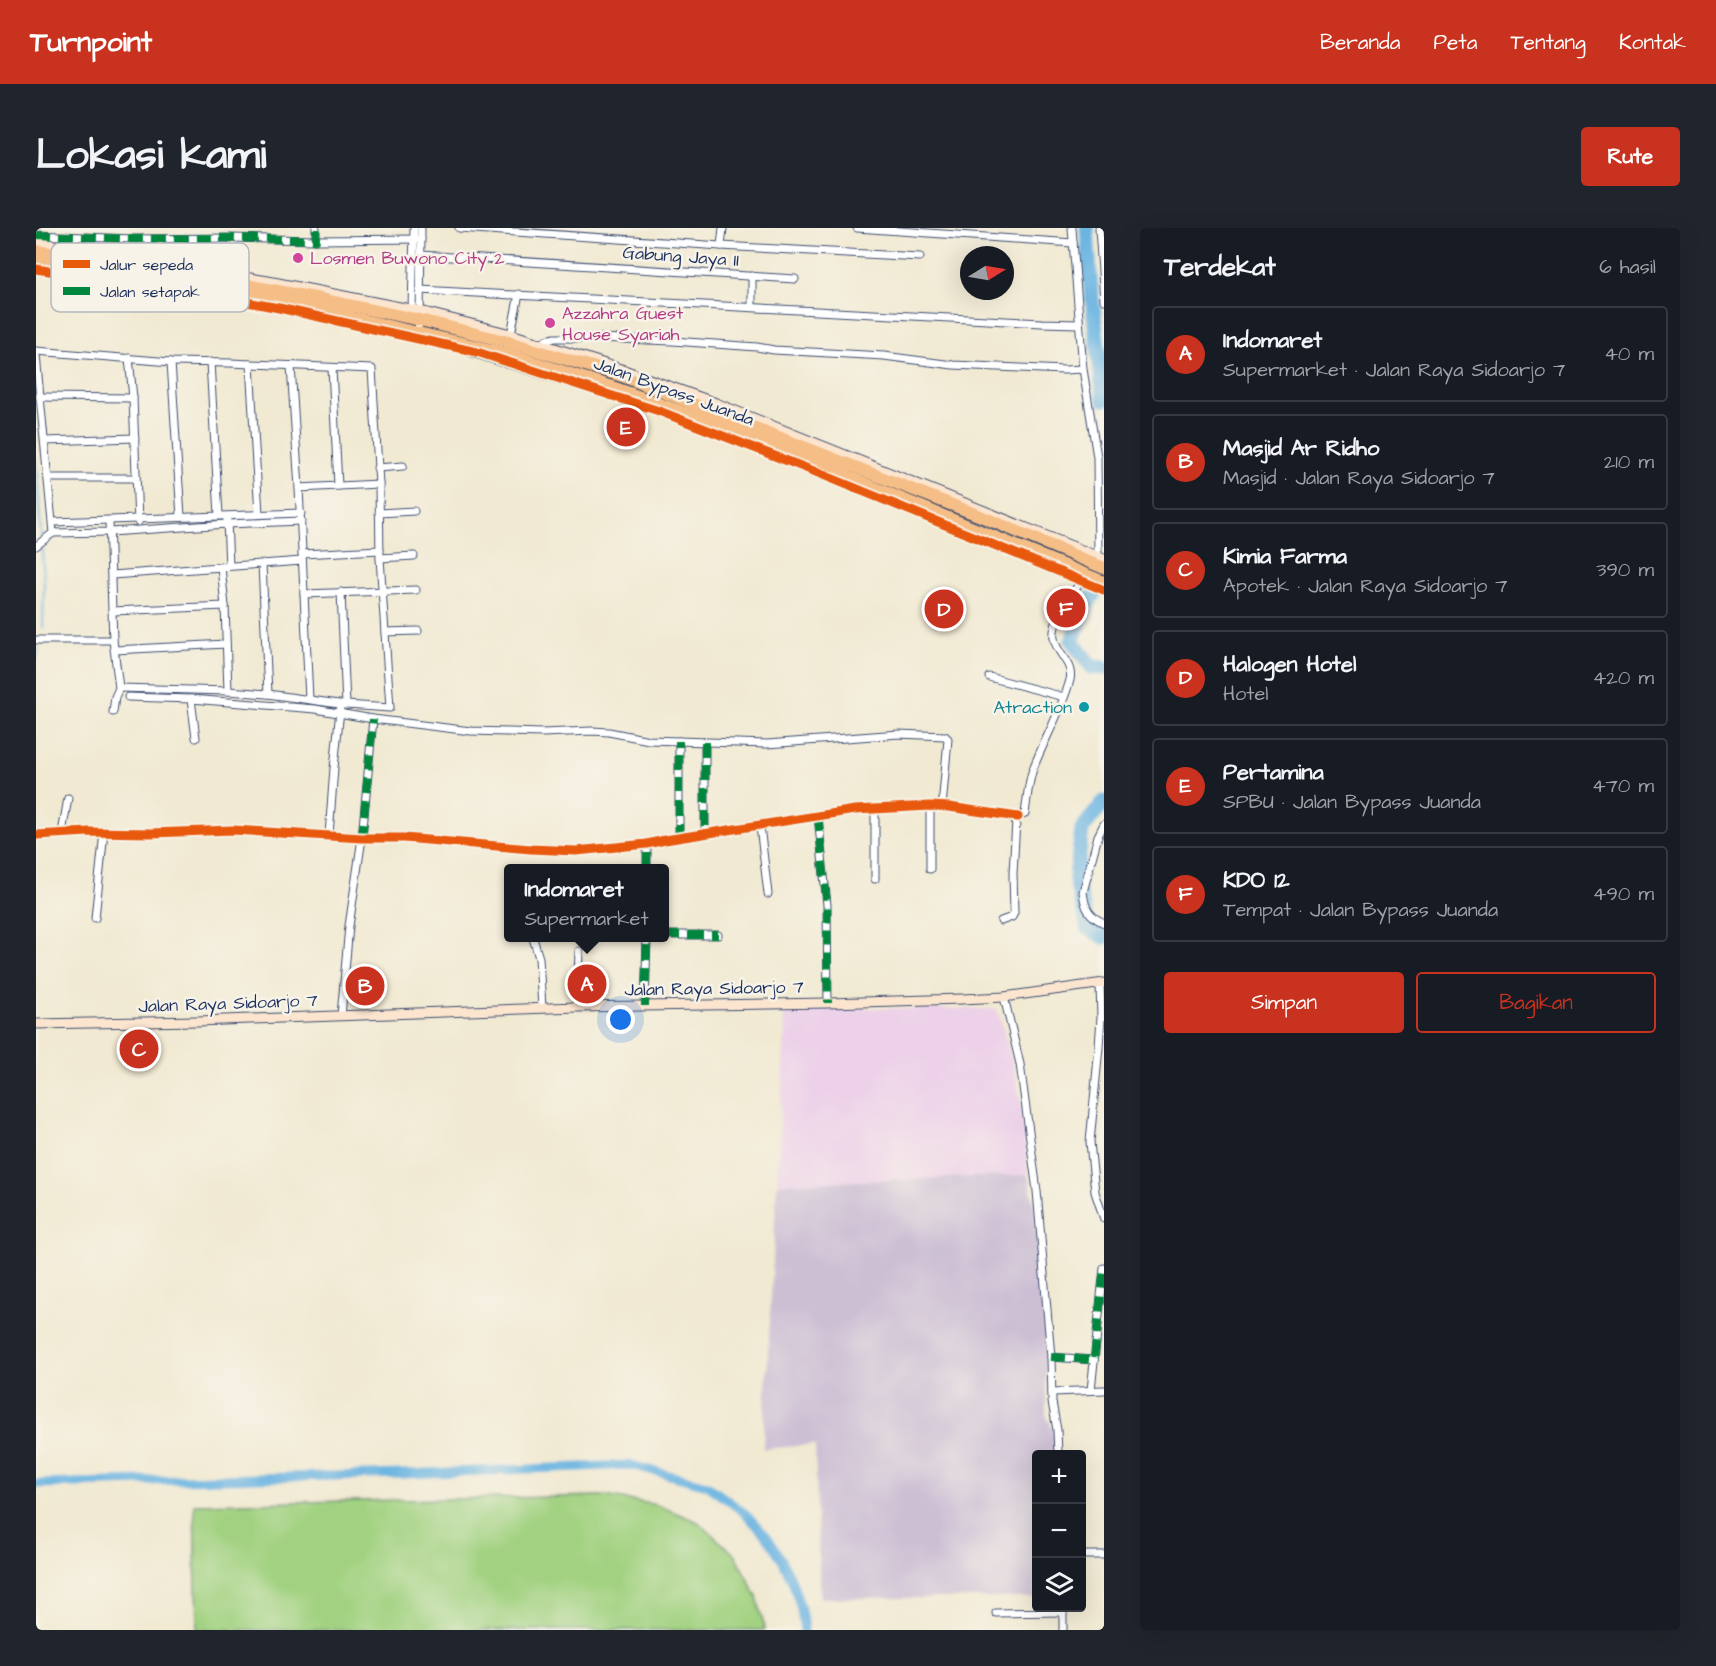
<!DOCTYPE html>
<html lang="id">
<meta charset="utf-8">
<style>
:root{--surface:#171b24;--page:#20242c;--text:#f1f3f6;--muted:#9ea1a6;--line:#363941;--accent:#c8321e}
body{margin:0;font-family:"Architects Daughter",sans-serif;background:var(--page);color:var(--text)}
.controls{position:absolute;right:18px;bottom:18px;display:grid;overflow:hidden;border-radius:6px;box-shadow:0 6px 24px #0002}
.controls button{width:54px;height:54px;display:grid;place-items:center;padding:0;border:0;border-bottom:2px solid var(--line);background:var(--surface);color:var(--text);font:30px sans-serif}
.compass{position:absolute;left:924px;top:18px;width:54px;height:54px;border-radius:50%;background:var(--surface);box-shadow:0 6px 24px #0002;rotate:79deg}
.you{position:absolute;left:585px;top:792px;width:21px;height:21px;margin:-15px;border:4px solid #fff;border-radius:50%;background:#1a73e8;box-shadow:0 0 0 9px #1a73e833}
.badge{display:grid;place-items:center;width:39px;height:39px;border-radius:50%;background:var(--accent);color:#fff;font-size:20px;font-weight:700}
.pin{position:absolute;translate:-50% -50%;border:3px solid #fff;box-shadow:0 2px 6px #0006}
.popup{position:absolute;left:468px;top:636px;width:165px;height:78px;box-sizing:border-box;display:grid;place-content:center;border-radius:6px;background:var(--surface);filter:drop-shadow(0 2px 4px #0005);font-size:20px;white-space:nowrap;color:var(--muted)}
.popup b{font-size:22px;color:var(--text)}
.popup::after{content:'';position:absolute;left:50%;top:100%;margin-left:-12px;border:12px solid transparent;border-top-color:var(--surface)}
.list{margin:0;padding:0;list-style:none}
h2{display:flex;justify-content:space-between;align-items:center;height:78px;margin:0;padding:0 24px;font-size:26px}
h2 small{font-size:20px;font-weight:400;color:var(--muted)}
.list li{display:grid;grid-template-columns:39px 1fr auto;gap:18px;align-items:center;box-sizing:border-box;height:96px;margin:0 12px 12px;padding:0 12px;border:2px solid var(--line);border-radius:6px}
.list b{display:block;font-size:22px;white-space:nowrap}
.list p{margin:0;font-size:20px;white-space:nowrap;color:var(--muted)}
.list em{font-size:20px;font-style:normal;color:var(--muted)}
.actions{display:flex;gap:12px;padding:18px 24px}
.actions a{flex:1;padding:14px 0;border:2px solid var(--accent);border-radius:6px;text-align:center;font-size:21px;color:var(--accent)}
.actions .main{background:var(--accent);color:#fff}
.icon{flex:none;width:33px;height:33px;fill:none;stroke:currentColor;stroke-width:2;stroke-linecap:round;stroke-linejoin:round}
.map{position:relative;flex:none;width:1068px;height:1402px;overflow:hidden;border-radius:6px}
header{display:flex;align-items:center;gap:36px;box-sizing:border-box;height:84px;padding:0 30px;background:var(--accent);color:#fff}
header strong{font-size:28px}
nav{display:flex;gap:33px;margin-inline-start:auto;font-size:21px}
.intro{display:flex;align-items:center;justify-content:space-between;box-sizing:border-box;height:144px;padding:0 36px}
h1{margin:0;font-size:42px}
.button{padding:15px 27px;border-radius:6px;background:var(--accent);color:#fff;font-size:21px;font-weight:700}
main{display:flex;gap:36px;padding:0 36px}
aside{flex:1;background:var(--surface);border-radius:6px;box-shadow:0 6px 24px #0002}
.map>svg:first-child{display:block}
.built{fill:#edd1e9}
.industrial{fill:#ccbfd4}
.green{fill:#a2d281;stroke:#5e8070;stroke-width:1.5}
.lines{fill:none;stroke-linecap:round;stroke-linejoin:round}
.stream{stroke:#68b3e1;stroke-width:2}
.canal{stroke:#68b3e1;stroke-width:9}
.river{stroke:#68b3e1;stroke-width:15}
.street-casing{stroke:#3b4b6f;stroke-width:9}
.secondary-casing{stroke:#3b4b6f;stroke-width:11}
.highway-casing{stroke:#3b4b6f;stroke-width:14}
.street{stroke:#fff;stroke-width:7}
.secondary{stroke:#fbe5cf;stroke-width:9}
.highway{stroke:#f6be87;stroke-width:12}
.quiet{stroke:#00873e;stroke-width:8;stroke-dasharray:15 8;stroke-linecap:butt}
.cycleway-casing{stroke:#f7f3e8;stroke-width:13}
.cycleway{stroke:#e8590c;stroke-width:9}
.hotel-dot{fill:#d1479c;stroke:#f7f3e8;stroke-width:2}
.culture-dot{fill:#0f9aa8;stroke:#f7f3e8;stroke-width:2}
.labels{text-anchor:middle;stroke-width:5;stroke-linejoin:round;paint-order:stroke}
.street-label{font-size:18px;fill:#1b2f5e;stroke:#f7f3e8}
.hotel-label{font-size:18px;fill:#b23c85;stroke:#f7f3e8;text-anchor:start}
.culture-label{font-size:18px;fill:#0d838f;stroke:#f7f3e8;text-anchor:end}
.key{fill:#f7f3e8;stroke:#b5b8bf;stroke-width:1.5}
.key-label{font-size:16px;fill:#1b2f5e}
</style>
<header>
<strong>Turnpoint</strong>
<nav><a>Beranda</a><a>Peta</a><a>Tentang</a><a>Kontak</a></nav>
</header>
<div class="intro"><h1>Lokasi kami</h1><a class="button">Rute</a></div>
<main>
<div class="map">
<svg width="1068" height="1402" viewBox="0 0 1068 1402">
<rect width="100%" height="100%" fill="#f7f3e8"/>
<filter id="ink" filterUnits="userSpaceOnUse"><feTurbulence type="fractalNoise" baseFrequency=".0167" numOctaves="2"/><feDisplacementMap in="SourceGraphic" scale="12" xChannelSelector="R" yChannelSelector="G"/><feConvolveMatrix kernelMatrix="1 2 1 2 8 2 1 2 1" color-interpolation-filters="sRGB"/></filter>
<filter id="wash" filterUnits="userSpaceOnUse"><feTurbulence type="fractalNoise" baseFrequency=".008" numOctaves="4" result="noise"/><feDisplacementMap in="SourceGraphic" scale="24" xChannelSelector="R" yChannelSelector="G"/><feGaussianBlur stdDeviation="1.35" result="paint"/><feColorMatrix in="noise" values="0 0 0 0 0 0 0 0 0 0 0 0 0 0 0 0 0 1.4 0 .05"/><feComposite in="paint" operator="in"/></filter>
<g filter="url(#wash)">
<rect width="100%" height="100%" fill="#f1e9d1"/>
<path class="built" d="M 746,780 L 961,781 L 975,828 L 985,876 L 992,947 L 741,956 L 749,800 Z"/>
<path class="industrial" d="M 992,947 L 1000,987 L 1010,1118 L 1010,1187 L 1019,1206 L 1020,1226 L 1000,1226 L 1000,1370 L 784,1370 L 779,1216 L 727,1221 L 741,956 Z"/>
<path class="green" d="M 569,1268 L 621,1277 L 662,1294 L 699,1327 L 721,1369 L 729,1402 L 161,1402 L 158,1276 Z"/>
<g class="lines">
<g class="stream">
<path d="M 0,231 L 8,354 L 7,399"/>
<path d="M 0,432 L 3,419"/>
</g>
<path class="canal" d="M 0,1256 L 368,1246 L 595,1237 L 671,1257 L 710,1286 L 732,1310 L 745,1330 L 757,1355 L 765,1381 L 768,1402"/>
<g class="river">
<path d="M 1051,0 L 1055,62 L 1068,171"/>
<path d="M 1068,346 L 1050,380 L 1036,413 L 1056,439 L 1068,440"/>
<path d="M 1068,574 L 1046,601 L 1040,651 L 1052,700 L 1068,709"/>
</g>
</g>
</g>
<g filter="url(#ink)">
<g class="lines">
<g class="street-casing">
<g id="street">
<path d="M 280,0 L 280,12"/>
<path d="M 423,0 L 685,18 L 884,29"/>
<path d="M 821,0 L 1037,15"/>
<path d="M 1036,0 L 1047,141 L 1061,229 L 1062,328"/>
<path d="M 1063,0 L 1068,72"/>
<path d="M 0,7 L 96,11 L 194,10 L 280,12 L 385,11"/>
<path d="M 685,18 L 687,0"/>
<path d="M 385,27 L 759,51"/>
<path d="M 384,62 L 1006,95 L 1043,96"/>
<path d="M 716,79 L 716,48"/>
<path d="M 376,82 L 378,0"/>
<path d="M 381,104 L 384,92 L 385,0"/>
<path d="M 475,106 L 483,66"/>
<path d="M 506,117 L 510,112 L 519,110 L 561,110 L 637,113 L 721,119 L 738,122 L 848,128 L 917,137 L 1028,142 L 1047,141"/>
<path d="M 0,123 L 135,134 L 194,135 L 336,141 L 343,256 L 344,330 L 354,480 L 310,477 L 232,466 L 192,463 L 83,460"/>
<path d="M 0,127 L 17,305"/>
<path d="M 93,130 L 97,170 L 102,294"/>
<path d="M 135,134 L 145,289"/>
<path d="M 174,134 L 183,287"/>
<path d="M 214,136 L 223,286"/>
<path d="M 255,138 L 263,260 L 273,471"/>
<path d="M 296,140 L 302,258"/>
<path d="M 4,169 L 97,170"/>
<path d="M 9,213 L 99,210"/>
<path d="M 341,240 L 367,238"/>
<path d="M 12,250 L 100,250"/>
<path d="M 263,260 L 343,256"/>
<path d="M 343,285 L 378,283"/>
<path d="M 73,293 L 77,412 L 83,460 L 79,469 L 77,484"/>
<path d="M 191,293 L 193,338"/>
<path d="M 17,294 L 265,285"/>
<path d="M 0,318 L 17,305 L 74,304 L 191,296 L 265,293"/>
<path d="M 266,326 L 344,322"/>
<path d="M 344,330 L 378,328"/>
<path d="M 226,336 L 232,466"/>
<path d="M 185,339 L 189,378 L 192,463"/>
<path d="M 76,347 L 266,333"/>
<path d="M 305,364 L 310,477"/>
<path d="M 268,366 L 380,362"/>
<path d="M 77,383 L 189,378"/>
<path d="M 349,404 L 382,403"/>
<path d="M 0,412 L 77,412"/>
<path d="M 79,422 L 190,416"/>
<path d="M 953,449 L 1028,469"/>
<path d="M 92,469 L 155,471"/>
<path d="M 160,510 L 155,471 L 279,481 L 337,491 L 435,503 L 506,505 L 556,503 L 573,504 L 613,512 L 731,516 L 863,506 L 909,508 L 912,511 L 906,579"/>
<path d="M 669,514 L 669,607"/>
<path d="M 894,578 L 894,641"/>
<path d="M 782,588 L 791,677 L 792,775"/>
<path d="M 1068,596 L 1062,608 L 1047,664 C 1049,681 1053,688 1068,695"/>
<path d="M 724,598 L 732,666"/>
<path d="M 26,605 L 32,570"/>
<path d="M 0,607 L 53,604 L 115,605 L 197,602 L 326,610 L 368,610 L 495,621 L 540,623 L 611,616 L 629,612 L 819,582 L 894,578 L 913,579 L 982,589"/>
<path d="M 293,607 L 298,540 L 304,482"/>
<path d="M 643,611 L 643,513"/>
<path d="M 611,640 L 611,616"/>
<path d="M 839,651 L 839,581"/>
<path d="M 59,690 L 68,604"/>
<path d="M 965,693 L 976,689 L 978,685 L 977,645 L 980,593 L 982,589 L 989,586 C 991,572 992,555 997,541 C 1009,510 1025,484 1034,452 C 1038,435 1020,426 1018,410 C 1015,394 1036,367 1045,353"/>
<path d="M 629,707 L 682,707"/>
<path d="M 497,710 L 503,730 L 506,780"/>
<path d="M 1064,756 L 1065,789 L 1063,819 L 1054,914 L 1059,964 L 1068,991"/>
<path d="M 968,769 L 984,836 L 1001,963 L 1015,1129 L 1016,1174 L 1021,1202 L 1022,1226"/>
<path d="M 609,778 L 611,710"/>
<path d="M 541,779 L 543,723"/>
<path d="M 305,788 L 313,698 L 326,610 L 337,491"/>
<path d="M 1015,1129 L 1058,1132"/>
<path d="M 1055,1162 L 1068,1040"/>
<path d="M 1016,1164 L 1068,1162"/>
<path d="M 1046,1327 L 1068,1327"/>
<path d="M 1027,1380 L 1027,1402"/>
<path d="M 960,1385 L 1027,1384"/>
</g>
</g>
<g class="secondary-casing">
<g id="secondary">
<path d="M 0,14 L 232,53 L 384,83 L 475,106 L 588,142 L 680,175 L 1068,331"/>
<path d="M 0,41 L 99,56"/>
<path d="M 119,59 L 243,80 L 332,99"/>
<path d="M 433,123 L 623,183 L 780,244 L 1068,362"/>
<path d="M 0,796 L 161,793 L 541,779 L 792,775 L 926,771 L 968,769 L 1068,755"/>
</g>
</g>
<g class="highway-casing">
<g id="highway">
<path d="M 0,23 L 173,50 L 279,70 L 384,92 L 469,113 L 586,148 L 942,287 L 1068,340"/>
<path d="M 0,33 L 110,52 L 189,63 L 253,75 L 469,125 L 579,160 L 723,212 L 1068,354"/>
</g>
</g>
<use href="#street" class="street"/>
<use href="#secondary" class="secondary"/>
<use href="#highway" class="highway"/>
<g class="quiet">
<path d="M 0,7 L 96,11 L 194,10 L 280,12 L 280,0"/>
<path d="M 669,514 L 669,607"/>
<path d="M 782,588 L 791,677 L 792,775"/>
<path d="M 326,610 L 337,491"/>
<path d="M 643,611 L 643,513"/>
<path d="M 611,640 L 611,616"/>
<path d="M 629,707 L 682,707"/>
<path d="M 609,778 L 611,710"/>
<path d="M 1015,1129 L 1058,1132 L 1068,1040"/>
</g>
<g class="cycleway-casing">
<g id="cycleway">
<path d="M 0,41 L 184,69 L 243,80 L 441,124 L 623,183 L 780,244 L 1068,362"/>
<path d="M 0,607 L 53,604 L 115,605 L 197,602 L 326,610 L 368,610 L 495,621 L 540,623 L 611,616 L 629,612 L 819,582 L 894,578 L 913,579 L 982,589"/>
</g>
</g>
<use href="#cycleway" class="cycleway"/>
</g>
</g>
<g class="hotel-dot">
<circle cx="262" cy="30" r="6"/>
<circle cx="514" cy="95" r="6"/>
</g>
<circle class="culture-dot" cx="1048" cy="479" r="6"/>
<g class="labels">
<g class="street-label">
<text transform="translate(645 28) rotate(4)" y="6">Gabung Jaya II</text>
<text transform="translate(638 163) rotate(20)" y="6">Jalan Bypass Juanda</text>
<text transform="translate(678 760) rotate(-1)" y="6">Jalan Raya Sidoarjo 7</text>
<text transform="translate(192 775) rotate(-2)" y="6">Jalan Raya Sidoarjo 7</text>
</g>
<g class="hotel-label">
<text x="274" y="36">Losmen Buwono City 2</text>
<text x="526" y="91">Azzahra Guest<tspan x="526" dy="21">House Syariah</tspan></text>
</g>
<g class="culture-label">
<text x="1036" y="485">Atraction</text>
</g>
</g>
<rect x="15" y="15" width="198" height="69" rx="9" class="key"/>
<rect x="27" y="32" width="27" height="8" fill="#e8590c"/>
<rect x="27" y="59" width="27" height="8" fill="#00873e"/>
<g class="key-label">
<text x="64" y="42">Jalur sepeda</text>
<text x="64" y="69">Jalan setapak</text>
</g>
</svg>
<div class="controls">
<button>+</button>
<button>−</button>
<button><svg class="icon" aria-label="layers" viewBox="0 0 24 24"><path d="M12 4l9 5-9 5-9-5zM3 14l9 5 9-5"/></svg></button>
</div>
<svg class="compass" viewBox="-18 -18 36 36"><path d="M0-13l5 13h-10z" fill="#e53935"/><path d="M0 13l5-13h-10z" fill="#9ea1a6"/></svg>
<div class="you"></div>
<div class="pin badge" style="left:551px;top:756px">A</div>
<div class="popup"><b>Indomaret</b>Supermarket</div>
<div class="pin badge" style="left:329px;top:758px">B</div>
<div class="pin badge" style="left:103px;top:821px">C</div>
<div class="pin badge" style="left:908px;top:381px">D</div>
<div class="pin badge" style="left:590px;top:199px">E</div>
<div class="pin badge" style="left:1030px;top:380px">F</div>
</div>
<aside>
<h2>Terdekat<small>6 hasil</small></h2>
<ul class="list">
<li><span class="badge">A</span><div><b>Indomaret</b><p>Supermarket · Jalan Raya Sidoarjo 7</p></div><em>40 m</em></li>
<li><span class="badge">B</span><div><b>Masjid Ar Ridho</b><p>Masjid · Jalan Raya Sidoarjo 7</p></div><em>210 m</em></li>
<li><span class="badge">C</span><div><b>Kimia Farma</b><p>Apotek · Jalan Raya Sidoarjo 7</p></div><em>390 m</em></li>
<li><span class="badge">D</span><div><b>Halogen Hotel</b><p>Hotel</p></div><em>420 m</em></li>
<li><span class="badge">E</span><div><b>Pertamina</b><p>SPBU · Jalan Bypass Juanda</p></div><em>470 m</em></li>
<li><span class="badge">F</span><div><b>KDO 12</b><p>Tempat · Jalan Bypass Juanda</p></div><em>490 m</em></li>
</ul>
<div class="actions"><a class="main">Simpan</a><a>Bagikan</a></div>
</aside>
</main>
